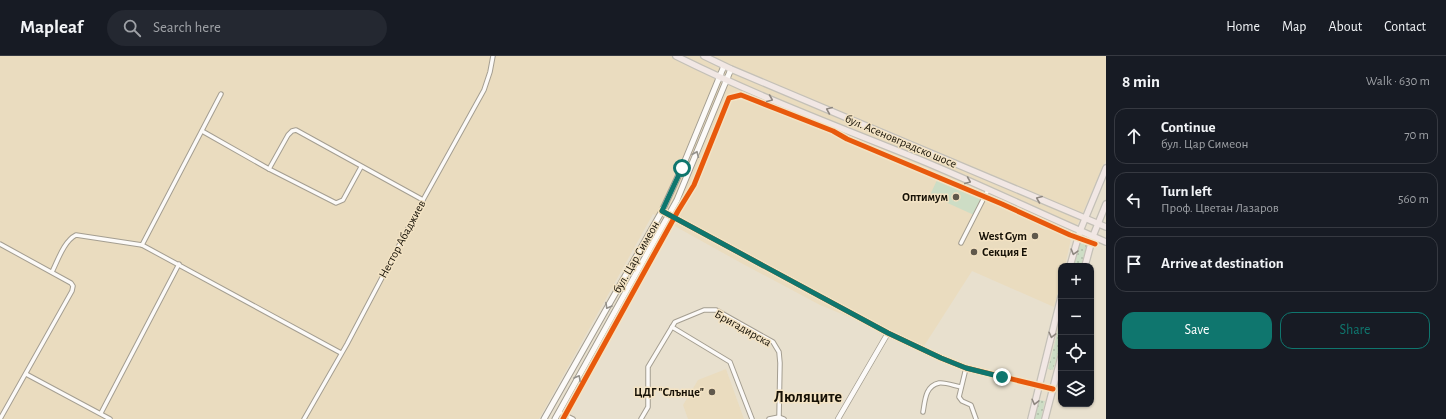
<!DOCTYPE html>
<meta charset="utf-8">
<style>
:root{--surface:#171b24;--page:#242831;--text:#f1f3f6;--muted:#9ea1a6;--line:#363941;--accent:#0f766e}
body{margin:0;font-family:"Alegreya Sans",sans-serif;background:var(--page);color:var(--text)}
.controls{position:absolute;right:12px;bottom:12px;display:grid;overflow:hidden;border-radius:8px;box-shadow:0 1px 3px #0004}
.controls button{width:36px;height:36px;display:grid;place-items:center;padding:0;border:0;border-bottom:1px solid var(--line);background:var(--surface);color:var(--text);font:20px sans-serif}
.stop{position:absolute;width:12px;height:12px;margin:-9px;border:3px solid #0f766e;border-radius:50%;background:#fff}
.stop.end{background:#0f766e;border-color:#fff;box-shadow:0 1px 4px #0008}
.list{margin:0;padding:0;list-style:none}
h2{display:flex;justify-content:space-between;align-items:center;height:52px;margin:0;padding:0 16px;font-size:17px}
h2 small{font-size:13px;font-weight:400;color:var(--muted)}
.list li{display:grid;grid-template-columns:26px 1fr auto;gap:12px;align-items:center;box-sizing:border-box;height:56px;margin:0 8px 8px;padding:0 8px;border:1px solid var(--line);border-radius:12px}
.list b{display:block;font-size:15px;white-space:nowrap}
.list p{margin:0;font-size:13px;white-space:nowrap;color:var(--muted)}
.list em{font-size:13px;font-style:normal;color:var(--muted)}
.actions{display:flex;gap:8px;padding:12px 16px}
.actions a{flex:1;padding:9px 0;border:1px solid var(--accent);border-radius:12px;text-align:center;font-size:14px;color:var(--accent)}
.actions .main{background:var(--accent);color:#fff}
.icon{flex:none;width:22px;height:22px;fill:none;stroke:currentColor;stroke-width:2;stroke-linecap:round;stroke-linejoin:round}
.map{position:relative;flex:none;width:1106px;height:363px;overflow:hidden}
header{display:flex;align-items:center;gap:24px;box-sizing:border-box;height:56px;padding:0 20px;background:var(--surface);border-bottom:1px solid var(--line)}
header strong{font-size:19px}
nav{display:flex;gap:22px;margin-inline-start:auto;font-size:14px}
.search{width:280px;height:36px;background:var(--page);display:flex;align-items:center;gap:10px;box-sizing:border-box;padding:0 14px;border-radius:22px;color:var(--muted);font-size:15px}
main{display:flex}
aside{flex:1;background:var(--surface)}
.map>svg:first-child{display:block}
.built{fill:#eadcbf}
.grass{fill:url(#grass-dots)}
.pitch{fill:#cdddc5}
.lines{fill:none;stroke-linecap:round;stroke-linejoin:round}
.minor-casing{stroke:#a49e91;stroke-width:5.5}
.tertiary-casing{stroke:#a49e91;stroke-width:6}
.secondary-casing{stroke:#a49e91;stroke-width:7}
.primary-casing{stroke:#c4c0b7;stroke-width:8}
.minor{stroke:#fcfaf8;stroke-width:3.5}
.tertiary{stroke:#fcfaf8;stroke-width:4.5}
.secondary{stroke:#fcfaf8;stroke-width:5}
.primary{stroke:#f1e7e4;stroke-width:5.5}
.cycleway-casing{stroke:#f3e3c4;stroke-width:8}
.cycleway{stroke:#e8590c;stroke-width:5}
.oneway{stroke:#8e8780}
.oneway2{stroke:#94918b}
.route{stroke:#0f766e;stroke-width:5}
.poi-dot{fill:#60594c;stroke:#f3e3c4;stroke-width:1.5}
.labels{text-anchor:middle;stroke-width:3;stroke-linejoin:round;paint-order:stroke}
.street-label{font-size:12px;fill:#161106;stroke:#f3e3c4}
.poi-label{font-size:12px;font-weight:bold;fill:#161106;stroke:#f3e3c4;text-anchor:end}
.district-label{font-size:16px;font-weight:bold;fill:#161106;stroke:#f3e3c4}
</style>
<header>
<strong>Mapleaf</strong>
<div class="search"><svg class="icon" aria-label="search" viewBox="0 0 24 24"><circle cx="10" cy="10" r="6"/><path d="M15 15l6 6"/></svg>Search here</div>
<nav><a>Home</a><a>Map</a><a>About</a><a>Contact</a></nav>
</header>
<main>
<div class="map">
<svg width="1106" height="363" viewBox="0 0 1106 363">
<defs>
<pattern id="grass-dots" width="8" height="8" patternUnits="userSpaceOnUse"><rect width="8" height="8" fill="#cdddc5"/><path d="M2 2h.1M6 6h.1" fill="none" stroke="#afbda8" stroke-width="1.8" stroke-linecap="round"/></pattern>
</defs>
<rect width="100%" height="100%" fill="#e8e0ce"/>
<g class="built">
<path d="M 0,0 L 1106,0 L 1106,104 L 1071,183 L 1065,210 L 1061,210 L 1061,225 L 1054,251 L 972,215 L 924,290 L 900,282 L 820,249 L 743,208 L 653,158 L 539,363 L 0,363 Z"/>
<path d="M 726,313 L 744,363 L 688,363 L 683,349 L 698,324 Z"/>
</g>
<g class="grass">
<path d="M 1080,187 L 1087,189 L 1081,210 L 1074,210 Z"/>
<path d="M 1061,262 L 1061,286 L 1053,314 L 1048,313 Z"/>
<path d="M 1039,344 L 1045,345 L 1041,363 L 1034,363 Z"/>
</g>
<path class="pitch" d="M 938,122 L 982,142 L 974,159 L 930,139 Z"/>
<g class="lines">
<g class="minor-casing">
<g id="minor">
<path d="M 202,75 L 269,113 L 336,147 L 343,144 L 361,111"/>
<path d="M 269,113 L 288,79 L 292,75 L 296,74 L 423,144"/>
<path d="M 961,187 L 988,134"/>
<path d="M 0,188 L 71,227 L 73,230 L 72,235 L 0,363"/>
<path d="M 142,189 L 221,38"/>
<path d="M 52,216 C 58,204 64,185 76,179 L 142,189 L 341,297"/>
<path d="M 672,271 L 730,306 L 752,363"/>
<path d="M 966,312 L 959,341 L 962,345 L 971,349 L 976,363"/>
<path d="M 26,318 L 110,363"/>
<path d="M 559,356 L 573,363"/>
<path d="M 923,356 C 925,345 925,330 939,327 C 945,326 955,330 961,331"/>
<path d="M 101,357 L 179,208"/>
<path d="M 304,363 L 347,288 L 423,144 L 484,34 L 490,16 L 493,0"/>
<path d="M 641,363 L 648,351 L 648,311 L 675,266 L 704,254 L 716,254 L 773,286 L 779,296 L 780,307 L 779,361"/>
<path d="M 769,363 L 779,361 L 784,363"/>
</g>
</g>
<g class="tertiary-casing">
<g id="tertiary">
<path d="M 662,155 L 888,277 L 941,302 L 966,312 L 1053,333"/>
<path d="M 838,363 L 888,277"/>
</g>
</g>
<g class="secondary-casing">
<g id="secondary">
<path d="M 544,363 L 662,155 L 682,112 L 724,10"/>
<path d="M 555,363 L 677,144 L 731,13"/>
</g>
</g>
<g class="primary-casing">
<g id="primary">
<path d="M 676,0 C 754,39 836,70 918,103 C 981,129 1043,159 1106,186"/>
<path d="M 704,0 L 731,13 L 1106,171"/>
<path d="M 1070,210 L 1080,175 L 1106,112"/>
<path d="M 1085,210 L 1093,180 L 1106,148"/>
<path d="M 1031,363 L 1061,241"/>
<path d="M 1045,363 L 1061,301"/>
</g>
</g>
<use href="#minor" class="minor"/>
<use href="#tertiary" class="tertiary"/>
<use href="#secondary" class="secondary"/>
<use href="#primary" class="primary"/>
<g class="cycleway-casing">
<g id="cycleway">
<path d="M 662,155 L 888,277 L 941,302 L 966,312 L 1053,333"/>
<path d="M 563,363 L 678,155 L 694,129 L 729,42 L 741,39 L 833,75 L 847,83 L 1002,148 L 1070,179 L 1095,188"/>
</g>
</g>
<use href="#cycleway" class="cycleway"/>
</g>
<defs><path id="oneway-chevron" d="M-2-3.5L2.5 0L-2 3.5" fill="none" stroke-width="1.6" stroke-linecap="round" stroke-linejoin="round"/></defs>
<g class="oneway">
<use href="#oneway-chevron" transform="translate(770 43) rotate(23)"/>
<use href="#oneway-chevron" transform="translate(829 54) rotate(-157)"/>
<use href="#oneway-chevron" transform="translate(968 125) rotate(23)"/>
<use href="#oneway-chevron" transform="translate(1039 143) rotate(-158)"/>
<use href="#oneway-chevron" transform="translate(1074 196) rotate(106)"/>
<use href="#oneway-chevron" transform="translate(1052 279) rotate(104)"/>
<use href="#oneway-chevron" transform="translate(1035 346) rotate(104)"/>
</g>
<g class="oneway2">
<use href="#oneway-chevron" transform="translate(696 98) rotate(-67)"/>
<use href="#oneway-chevron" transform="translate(608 250) rotate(120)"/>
<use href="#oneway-chevron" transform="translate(578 322) rotate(-61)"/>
</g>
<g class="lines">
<path class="route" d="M 682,112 L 662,155 L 888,277 L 941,302 L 966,312 L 1002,321"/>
</g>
<g class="poi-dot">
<circle cx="956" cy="141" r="4"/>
<circle cx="1035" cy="180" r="4"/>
<circle cx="974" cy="196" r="4"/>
<circle cx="712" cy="336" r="4"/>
</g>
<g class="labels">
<g class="street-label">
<text transform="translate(901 85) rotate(23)" y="4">бул. Асеновградско шосе</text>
<text transform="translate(402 183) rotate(-62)" y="4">Нестор Абаджиев</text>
<text transform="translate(636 201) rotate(-60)" y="4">бул. Цар Симеон</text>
<text transform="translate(743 272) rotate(29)" y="4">Бригадирска</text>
</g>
<g class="poi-label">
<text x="948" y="145">Оптимум</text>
<text x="1027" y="184">West Gym</text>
<text x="982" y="200" text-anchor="start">Секция E</text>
<text x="704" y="340">ЦДГ "Слънце"</text>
</g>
<g class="district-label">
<text x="808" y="346">Люляците</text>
</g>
</g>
</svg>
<div class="controls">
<button>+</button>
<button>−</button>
<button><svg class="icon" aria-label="locate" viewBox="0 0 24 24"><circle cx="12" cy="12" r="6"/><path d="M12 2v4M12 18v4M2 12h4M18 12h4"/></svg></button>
<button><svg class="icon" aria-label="layers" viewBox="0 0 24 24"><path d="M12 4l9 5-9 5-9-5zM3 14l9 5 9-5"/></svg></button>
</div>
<div class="stop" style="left:682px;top:112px"></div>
<div class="stop end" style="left:1002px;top:321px"></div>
</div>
<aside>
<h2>8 min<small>Walk · 630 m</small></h2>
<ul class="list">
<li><svg class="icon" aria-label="ahead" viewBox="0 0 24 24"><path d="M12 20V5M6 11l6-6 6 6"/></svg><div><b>Continue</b><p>бул. Цар Симеон</p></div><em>70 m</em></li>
<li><svg class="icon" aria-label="left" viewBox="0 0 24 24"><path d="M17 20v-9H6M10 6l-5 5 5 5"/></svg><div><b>Turn left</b><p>Проф. Цветан Лазаров</p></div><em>560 m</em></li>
<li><svg class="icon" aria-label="arrive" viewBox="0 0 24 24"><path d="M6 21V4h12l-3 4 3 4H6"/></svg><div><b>Arrive at destination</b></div></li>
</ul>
<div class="actions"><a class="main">Save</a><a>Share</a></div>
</aside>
</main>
